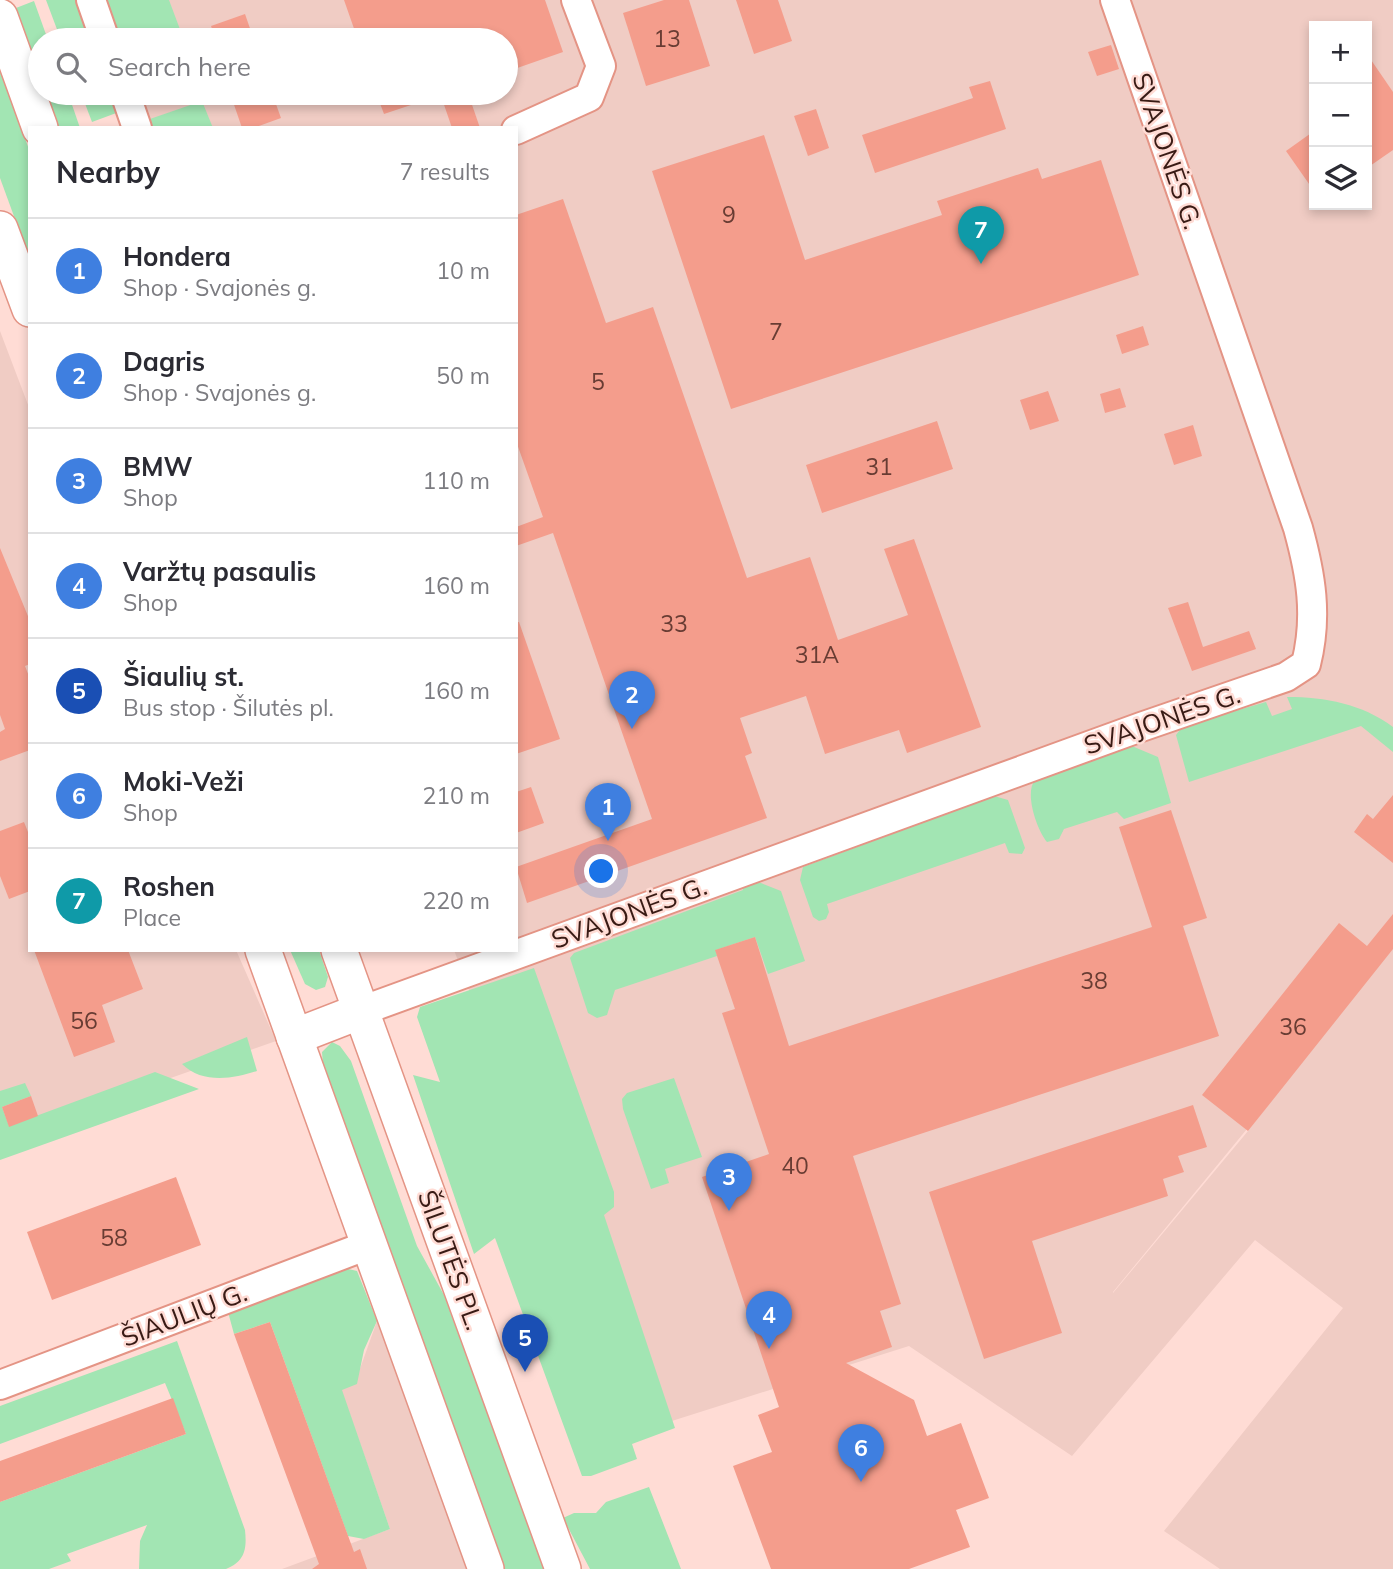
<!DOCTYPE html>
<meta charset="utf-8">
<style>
:root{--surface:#fff;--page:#f7f7f7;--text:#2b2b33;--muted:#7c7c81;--line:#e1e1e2;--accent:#b45309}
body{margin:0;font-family:Mulish,sans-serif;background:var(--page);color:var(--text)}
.controls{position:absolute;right:21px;top:21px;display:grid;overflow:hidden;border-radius:0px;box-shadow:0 4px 10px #0003}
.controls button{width:63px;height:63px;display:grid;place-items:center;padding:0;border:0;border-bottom:2px solid var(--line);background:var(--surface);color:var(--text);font:35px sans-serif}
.you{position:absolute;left:602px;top:872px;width:24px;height:24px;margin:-18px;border:5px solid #fff;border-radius:50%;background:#1a73e8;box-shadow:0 0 0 10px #1a73e833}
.badge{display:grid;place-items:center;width:46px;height:46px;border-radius:50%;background:var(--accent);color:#fff;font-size:23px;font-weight:700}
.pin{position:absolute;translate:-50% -58px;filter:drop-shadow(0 2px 4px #0008)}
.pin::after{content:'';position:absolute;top:37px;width:24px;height:21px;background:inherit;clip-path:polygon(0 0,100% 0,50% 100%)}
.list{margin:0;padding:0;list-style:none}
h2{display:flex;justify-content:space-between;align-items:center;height:91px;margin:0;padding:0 28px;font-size:30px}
h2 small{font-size:23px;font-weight:400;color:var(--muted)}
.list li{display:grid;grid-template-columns:46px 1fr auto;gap:21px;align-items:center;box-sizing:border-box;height:105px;padding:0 28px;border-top:2px solid var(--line)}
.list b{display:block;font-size:26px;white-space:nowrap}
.list p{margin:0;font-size:23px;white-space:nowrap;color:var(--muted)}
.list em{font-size:23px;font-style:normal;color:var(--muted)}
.icon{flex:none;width:38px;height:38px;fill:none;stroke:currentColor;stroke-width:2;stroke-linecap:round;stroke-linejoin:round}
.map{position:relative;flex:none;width:1393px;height:1569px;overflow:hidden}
.search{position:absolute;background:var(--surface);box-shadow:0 4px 10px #0003;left:28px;top:28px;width:490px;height:77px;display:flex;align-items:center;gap:18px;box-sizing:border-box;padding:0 24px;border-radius:38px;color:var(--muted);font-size:26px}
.panel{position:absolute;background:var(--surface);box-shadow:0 4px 10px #0003;left:28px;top:126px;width:490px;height:826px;border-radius:0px}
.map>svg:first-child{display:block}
.built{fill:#f0ccc4;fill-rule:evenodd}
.green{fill:#a2e5b3}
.building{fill:#f49d8c}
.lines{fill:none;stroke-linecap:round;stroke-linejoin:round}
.minor-casing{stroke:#e49485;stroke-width:32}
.major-casing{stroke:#e49485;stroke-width:38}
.minor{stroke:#fff;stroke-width:28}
.major{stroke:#fff;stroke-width:35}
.labels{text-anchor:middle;stroke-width:5;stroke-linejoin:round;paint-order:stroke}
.number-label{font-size:23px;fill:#683c33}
.street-label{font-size:26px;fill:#391b15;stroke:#ffdcd5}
</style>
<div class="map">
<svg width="1393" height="1569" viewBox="0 0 1393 1569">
<rect width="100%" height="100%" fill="#ffdcd5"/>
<g class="built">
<path d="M 99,0 L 1393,0 L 1393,1569 L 1220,1569 L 1164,1531 L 1343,1308 L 1255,1240 L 1072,1456 L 909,1346 L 634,1433 L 454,950 L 516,950 L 516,128 L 147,128 L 134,93 L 506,93 L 506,40 L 114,40 ZM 1314,26 L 1367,26 L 1367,205 L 1314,205 ZM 1297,1068 L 1248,1131 L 1113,1293 L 1113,1292 Z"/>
<path d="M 0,331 L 30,410 L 30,950 L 236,950 L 276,1041 L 0,1138 Z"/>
<path d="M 377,1321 L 469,1569 L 282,1569 L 390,1529 L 341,1389 L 356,1380 Z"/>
</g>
<g class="green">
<path d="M 46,0 L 79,0 L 93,40 L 61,40 Z"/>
<path d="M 105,0 L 169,0 L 184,40 L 120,40 Z"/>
<path d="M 34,1 L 48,40 L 40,40 L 40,76 L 16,8 Z"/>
<path d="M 0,71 L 30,152 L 30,260 L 0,178 Z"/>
<path d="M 46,93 L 68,93 L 80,128 L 59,128 Z"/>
<path d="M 81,93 L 112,93 L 119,112 L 92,122 Z"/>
<path d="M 202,101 L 213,128 L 150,128 L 147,120 Z"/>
<path d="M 1287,697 C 1326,697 1362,704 1393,727 L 1393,752 L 1361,726 L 1189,782 L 1176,735 L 1183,726 L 1266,702 L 1272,716 L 1292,709 Z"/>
<path d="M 1127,744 L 1158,757 L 1171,803 L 1124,819 L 1117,812 L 1064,829 L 1059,839 L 1047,842 C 1037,830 1024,793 1035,780 Z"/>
<path d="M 994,796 L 1008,800 L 1025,848 L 1022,854 L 1009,853 L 1005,843 L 827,904 L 829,912 L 826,919 L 819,921 L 813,917 L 800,880 L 803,867 Z"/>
<path d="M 756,881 L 781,891 L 805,961 L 768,974 L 755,937 L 716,950 L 717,956 L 615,990 L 607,1015 L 597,1018 L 588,1013 L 570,958 L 574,953 L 743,890 L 742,885 Z"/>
<path d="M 290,950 L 319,950 L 328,977 L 325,987 L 316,990 L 305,984 Z"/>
<path d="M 534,968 L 614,1192 L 614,1207 L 604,1215 L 675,1428 L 632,1444 L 637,1459 L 591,1476 L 582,1476 L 495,1238 L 474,1254 L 413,1075 L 440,1082 L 417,1017 L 420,1007 Z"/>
<path d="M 247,1037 L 257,1071 C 233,1079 202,1084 182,1064 Z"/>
<path d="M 332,1042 L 340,1046 L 351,1061 L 417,1246 L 444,1295 L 544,1569 L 504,1569 L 323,1065 L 322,1052 Z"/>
<path d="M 155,1072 L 199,1089 L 0,1160 L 0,1091 L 25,1083 L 31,1096 L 2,1107 L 9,1126 Z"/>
<path d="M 674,1078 L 702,1157 L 665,1169 L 669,1183 L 651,1189 L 623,1109 L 622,1099 L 627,1093 Z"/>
<path d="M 344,1268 L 357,1271 L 377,1321 L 364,1350 L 357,1384 L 342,1390 L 390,1529 L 364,1539 L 348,1536 L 270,1322 L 234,1334 L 228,1312 Z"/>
<path d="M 177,1341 L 245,1530 C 247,1549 245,1561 226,1569 L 139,1569 L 140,1541 L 147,1525 L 67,1554 L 71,1561 L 49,1569 L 0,1569 L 0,1502 L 186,1434 L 165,1383 L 0,1444 L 0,1406 Z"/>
<path d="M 649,1487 L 681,1569 L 590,1569 L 563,1518 L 574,1513 L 596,1513 L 606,1502 Z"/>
</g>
<g class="building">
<path d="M 344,0 L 545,0 L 563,52 L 506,72 L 506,40 L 358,40 Z"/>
<path d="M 664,0 L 689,0 L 710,66 L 646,86 L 623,13 Z"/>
<path d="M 736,0 L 778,0 L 792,41 L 754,54 Z"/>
<path d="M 245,14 L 254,40 L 216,40 L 211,26 Z"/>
<path d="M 1111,45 L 1119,69 L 1097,76 L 1088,52 Z"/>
<path d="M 1367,54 L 1393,92 L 1393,150 L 1367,168 Z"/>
<path d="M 990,81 L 1006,129 L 875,173 L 862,135 L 973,98 L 969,87 Z"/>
<path d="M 230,93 L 272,93 L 281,118 L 253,128 L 242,128 Z"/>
<path d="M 376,93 L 437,93 L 438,96 L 384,114 Z"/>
<path d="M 440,93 L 468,93 L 480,128 L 452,128 Z"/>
<path d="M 816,109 L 829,148 L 808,156 L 794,116 Z"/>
<path d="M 1314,131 L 1314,191 L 1286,151 Z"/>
<path d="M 764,135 L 805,260 L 942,215 L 937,201 L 1038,168 L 1042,179 L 1101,160 L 1139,275 L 731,409 L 652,171 Z"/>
<path d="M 563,199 L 606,323 L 653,307 L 747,578 L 810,557 L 838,640 L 908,615 L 884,549 L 914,539 L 981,727 L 907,753 L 899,730 L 825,754 L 806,696 L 740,718 L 752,753 L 745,756 L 767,818 L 527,903 L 516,867 L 652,819 L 553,533 L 516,546 L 516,527 L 543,517 L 516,441 L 516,215 Z"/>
<path d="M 1143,326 L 1149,345 L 1122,354 L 1116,335 Z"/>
<path d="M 1120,388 L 1126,407 L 1105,413 L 1100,394 Z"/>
<path d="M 1048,391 L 1059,421 L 1030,430 L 1020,400 Z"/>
<path d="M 937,421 L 953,469 L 822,513 L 806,465 Z"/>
<path d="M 1193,425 L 1202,456 L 1174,465 L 1164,434 Z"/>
<path d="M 0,548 L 30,621 L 30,664 L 25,666 L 30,679 L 30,750 L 0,761 L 0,732 L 5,729 L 0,715 Z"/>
<path d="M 1188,602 L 1203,647 L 1249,631 L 1256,649 L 1192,671 L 1168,608 Z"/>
<path d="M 516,622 L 519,622 L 560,739 L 516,754 Z"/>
<path d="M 531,787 L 544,823 L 516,833 L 516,792 Z"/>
<path d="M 1393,795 L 1393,863 L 1354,832 L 1367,814 L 1373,819 Z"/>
<path d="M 1171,810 L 1207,918 L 1183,926 L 1219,1036 L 853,1156 L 901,1304 L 880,1311 L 892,1347 L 846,1363 L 914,1400 L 927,1436 L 961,1423 L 989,1498 L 956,1510 L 970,1547 L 909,1569 L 771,1569 L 733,1466 L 772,1452 L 758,1415 L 779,1407 L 702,1177 L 769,1154 L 722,1013 L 735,1009 L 715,950 L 755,937 L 789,1046 L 1152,927 L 1119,827 Z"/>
<path d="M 24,822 L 30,837 L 30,891 L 9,899 L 0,876 L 0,831 Z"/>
<path d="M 1393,914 L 1393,949 L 1248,1131 L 1202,1095 L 1339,923 L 1367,946 Z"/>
<path d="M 34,950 L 128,950 L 143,989 L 102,1005 L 115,1042 L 74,1057 Z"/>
<path d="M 31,1096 L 38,1116 L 9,1127 L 2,1107 Z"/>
<path d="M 1193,1105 L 1207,1147 L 1178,1156 L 1184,1172 L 1163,1179 L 1168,1196 L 1032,1241 L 1062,1333 L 984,1359 L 929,1192 Z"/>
<path d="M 176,1177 L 201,1245 L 52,1300 L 27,1232 Z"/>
<path d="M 270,1322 L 354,1552 L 360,1549 L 367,1569 L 312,1569 L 319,1564 L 234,1334 Z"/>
<path d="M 173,1398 L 186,1434 L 0,1502 L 0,1461 Z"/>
</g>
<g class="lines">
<g class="minor-casing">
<g id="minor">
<path d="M 91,0 L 105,40"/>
<path d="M 125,93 L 137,128"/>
<path d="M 516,130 L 589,97 L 601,66 L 576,0"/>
<path d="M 361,1011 L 1141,727 L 1286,677 L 1306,664 C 1318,616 1311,575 1298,528 L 1115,0"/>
<path d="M 0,1385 L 368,1245"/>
</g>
</g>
<g class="major-casing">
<g id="major">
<path d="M 0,17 L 40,128"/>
<path d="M 0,229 L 30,309"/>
<path d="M 263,950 L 486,1569"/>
<path d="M 339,950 L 563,1569"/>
<path d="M 294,1037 L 361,1011"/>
</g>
</g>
<use href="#minor" class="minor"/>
<use href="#major" class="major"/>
</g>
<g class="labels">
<g class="number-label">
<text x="667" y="47">13</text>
<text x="729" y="223">9</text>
<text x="776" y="340">7</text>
<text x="598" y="390">5</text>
<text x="879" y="475">31</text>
<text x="674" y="632">33</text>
<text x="817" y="663">31A</text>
<text x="1094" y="989">38</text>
<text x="84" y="1029">56</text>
<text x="1293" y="1035">36</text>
<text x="795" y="1174">40</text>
<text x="114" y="1246">58</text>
</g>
<g class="street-label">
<text transform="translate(1167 151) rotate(71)" y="9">SVAJONĖS G.</text>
<text transform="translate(1162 720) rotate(-19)" y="9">SVAJONĖS G.</text>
<text transform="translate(629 913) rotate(-20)" y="9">SVAJONĖS G.</text>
<text transform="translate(451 1260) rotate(70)" y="9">ŠILUTĖS PL.</text>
<text transform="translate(184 1315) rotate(-21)" y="9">ŠIAULIŲ G.</text>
</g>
</g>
</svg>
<div class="controls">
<button>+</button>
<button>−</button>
<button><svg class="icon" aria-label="layers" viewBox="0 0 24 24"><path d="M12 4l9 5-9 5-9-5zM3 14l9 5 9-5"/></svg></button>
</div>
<div class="you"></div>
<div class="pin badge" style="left:608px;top:841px;background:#3f7fe0">1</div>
<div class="pin badge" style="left:632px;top:729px;background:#3f7fe0">2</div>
<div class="pin badge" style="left:729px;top:1211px;background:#3f7fe0">3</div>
<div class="pin badge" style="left:769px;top:1349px;background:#3f7fe0">4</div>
<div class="pin badge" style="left:525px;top:1372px;background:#1a4fb4">5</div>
<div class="pin badge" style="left:861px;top:1482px;background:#3f7fe0">6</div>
<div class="pin badge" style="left:981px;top:264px;background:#0f9aa8">7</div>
<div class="search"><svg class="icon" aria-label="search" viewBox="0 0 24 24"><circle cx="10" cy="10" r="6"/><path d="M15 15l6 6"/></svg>Search here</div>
<section class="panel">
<h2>Nearby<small>7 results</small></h2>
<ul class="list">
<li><span class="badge" style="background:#3f7fe0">1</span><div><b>Hondera</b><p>Shop · Svajonės g.</p></div><em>10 m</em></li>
<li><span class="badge" style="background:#3f7fe0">2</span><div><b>Dagris</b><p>Shop · Svajonės g.</p></div><em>50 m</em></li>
<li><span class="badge" style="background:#3f7fe0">3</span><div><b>BMW</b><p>Shop</p></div><em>110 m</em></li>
<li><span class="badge" style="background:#3f7fe0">4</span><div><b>Varžtų pasaulis</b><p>Shop</p></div><em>160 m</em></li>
<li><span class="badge" style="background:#1a4fb4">5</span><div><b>Šiaulių st.</b><p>Bus stop · Šilutės pl.</p></div><em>160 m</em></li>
<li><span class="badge" style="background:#3f7fe0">6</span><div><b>Moki-Veži</b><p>Shop</p></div><em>210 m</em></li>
<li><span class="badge" style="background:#0f9aa8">7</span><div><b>Roshen</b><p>Place</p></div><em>220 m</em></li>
</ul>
</section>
</div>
